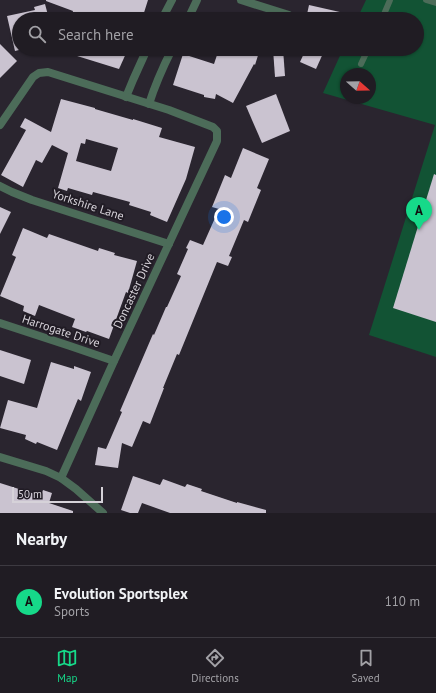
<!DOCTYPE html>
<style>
:root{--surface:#201c23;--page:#2d2930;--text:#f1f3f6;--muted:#a2a1a6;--line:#3d3a41;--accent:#16d989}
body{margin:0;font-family:"PT Sans",sans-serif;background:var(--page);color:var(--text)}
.compass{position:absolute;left:340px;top:68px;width:36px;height:36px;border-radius:50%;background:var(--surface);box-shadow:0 1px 3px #0004;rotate:110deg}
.scale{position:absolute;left:12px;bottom:10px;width:91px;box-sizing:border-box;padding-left:4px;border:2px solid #d6d2d9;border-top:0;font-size:11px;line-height:14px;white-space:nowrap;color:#d6d2d9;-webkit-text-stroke:3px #211c25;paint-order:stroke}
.you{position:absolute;left:224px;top:217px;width:14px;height:14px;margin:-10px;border:3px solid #fff;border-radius:50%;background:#1a73e8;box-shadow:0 0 0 6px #1a73e833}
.badge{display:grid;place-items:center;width:26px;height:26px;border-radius:50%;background:var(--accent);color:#111;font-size:13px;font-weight:700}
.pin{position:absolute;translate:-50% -33px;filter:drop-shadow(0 1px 2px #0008)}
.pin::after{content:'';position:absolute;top:21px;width:14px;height:12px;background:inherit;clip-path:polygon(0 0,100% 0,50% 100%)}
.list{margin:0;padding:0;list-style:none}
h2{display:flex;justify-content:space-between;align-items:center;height:52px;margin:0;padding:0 16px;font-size:17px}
h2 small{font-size:13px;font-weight:400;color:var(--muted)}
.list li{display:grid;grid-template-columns:26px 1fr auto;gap:12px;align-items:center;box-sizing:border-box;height:72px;padding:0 16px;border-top:1px solid var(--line)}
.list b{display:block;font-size:15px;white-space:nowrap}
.list p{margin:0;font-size:13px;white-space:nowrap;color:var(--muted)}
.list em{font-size:13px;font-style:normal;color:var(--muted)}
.icon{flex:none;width:22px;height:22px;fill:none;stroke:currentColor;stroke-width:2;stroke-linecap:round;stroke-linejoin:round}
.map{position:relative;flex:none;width:436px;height:513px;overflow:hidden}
.search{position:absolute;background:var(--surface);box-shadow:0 1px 3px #0004;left:12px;right:12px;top:12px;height:44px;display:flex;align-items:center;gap:10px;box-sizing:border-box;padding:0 14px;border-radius:22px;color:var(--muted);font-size:15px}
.sheet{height:124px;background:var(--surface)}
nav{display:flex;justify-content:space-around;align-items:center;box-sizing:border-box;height:56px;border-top:1px solid var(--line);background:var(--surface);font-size:11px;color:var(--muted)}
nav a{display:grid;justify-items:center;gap:2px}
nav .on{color:var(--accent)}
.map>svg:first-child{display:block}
.green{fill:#125334;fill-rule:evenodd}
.building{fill:#cac3d0;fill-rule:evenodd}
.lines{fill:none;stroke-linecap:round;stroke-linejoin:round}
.service{stroke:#4c6c59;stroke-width:6}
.minor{stroke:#4c6c59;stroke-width:8}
.labels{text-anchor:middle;stroke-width:4;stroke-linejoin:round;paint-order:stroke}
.street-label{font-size:12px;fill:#d6d2d9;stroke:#211c25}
</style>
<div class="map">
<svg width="436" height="513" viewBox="0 0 436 513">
<rect width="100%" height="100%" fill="#2a252f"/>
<path class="green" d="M 366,0 L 436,0 L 436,357 L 369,335 L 435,125 L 323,93 L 343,49 L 417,49 L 417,19 L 357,19 ZM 346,74 L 370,74 L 370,98 L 346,98 Z"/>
<g class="building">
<path d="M 46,0 L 148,0 L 142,19 L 71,19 L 73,11 L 46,1 Z"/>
<path d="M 45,4 L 49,19 L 19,19 L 19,50 L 15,51 L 7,16 L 35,10 L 34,7 Z"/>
<path d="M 309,5 L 353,15 L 352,19 L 306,19 Z"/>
<path d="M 0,44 L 17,61 L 0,78 Z"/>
<path d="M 61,49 L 128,49 L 119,69 L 61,51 Z"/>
<path d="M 219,49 L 260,49 L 255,65 L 254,64 L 233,103 L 216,94 L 215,99 L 204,97 L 204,95 L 173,85 L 183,54 L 214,64 Z"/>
<path d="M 273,49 L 283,49 L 285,76 L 275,77 Z"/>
<path d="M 306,49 L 325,49 L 316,69 L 300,62 Z"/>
<path d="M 276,94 L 290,131 L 262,143 L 246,106 Z"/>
<path d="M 61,99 L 95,108 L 95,109 L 133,120 L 133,119 L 162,128 L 159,137 L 195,147 L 186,179 L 167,222 L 150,215 L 151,212 L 129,205 L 130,202 L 93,192 L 92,195 L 68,188 L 67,191 L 58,188 L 68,153 L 52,145 L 42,163 L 36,160 L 23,187 L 1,175 L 26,130 L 20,127 L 25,118 L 51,132 ZM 86,139 L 118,148 L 111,171 L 76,161 L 81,143 L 85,144 Z"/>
<path d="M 243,148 L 269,159 L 257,188 L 261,190 L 248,222 L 244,220 L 229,256 L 232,257 L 228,266 L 217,262 L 179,355 L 177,354 L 163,388 L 164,388 L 150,424 L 143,421 L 132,447 L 122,443 L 118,468 L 95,465 L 98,447 L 106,449 L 122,412 L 120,411 L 153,334 L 154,335 L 166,307 L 167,307 L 181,276 L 177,274 L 188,249 L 186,248 L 190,240 L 203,245 L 219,209 L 212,207 L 225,175 L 231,178 Z"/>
<path d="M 434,174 L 436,175 L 436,322 L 393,308 Z"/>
<path d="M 0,207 L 11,212 L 0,234 Z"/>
<path d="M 23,228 L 47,238 L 49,234 L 98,251 L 99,248 L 115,253 L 114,255 L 137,261 L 128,293 L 126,292 L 109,339 L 87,331 L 86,332 L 72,327 L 75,319 L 39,305 L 35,316 L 23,311 L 24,306 L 0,296 L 16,257 L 12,255 Z"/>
<path d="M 0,350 L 31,360 L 24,384 L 0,376 Z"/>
<path d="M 51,362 L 74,369 L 74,366 L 91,372 L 81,401 L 78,399 L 57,450 L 37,442 L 36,444 L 25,439 L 26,435 L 0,428 L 8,400 L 37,408 Z"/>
<path d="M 133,476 L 160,485 L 163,479 L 185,487 L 187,484 L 202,489 L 201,491 L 237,503 L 237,502 L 266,510 L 266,513 L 170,513 L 142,503 L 138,513 L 130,513 L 121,510 Z"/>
<path d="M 0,483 L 41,496 L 43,490 L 52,493 L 49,503 L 73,511 L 73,513 L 0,513 Z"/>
</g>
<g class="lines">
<g class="service">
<path d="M 426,0 L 436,3"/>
<path d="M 382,19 L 390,0"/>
<path d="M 361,64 L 368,49"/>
</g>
<g class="minor">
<path d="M 241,0 L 289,15"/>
<path d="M 162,19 L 172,0"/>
<path d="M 188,19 L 197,0"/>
<path d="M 126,97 L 133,80 L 147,49"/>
<path d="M 149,104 C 155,85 163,67 172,49"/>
<path d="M 0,125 L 33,77 L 39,73 L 48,72 L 169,110 L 213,127 L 217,131 L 217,141 L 114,361 L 61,478 L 76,489 L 103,513"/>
<path d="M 0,186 L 12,192 L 32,200 L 169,244"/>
<path d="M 0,323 L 70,346 L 114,361"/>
<path d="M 0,457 L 46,471 L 61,478"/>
</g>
</g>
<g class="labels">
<g class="street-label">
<text transform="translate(88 205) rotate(18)" y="4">Yorkshire Lane</text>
<text transform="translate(134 291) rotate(-65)" y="4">Doncaster Drive</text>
<text transform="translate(61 331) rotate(18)" y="4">Harrogate Drive</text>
</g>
</g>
</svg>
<svg class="compass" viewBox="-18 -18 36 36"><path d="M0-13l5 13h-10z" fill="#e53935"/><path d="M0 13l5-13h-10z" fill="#a2a1a6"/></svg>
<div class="scale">50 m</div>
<div class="you"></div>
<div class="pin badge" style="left:419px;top:230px">A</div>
<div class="search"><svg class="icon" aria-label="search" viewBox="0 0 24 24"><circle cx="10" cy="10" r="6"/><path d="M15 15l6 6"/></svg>Search here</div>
</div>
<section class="sheet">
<h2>Nearby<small></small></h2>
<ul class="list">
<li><span class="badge">A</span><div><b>Evolution Sportsplex</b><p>Sports</p></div><em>110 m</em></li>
</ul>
</section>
<nav>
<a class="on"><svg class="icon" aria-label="map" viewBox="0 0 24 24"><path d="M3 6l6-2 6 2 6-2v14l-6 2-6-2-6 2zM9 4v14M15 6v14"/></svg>Map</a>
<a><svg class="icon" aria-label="directions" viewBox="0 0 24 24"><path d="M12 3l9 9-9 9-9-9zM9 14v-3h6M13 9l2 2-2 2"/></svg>Directions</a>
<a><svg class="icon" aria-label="saved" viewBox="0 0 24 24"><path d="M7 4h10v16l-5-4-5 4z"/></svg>Saved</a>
</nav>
